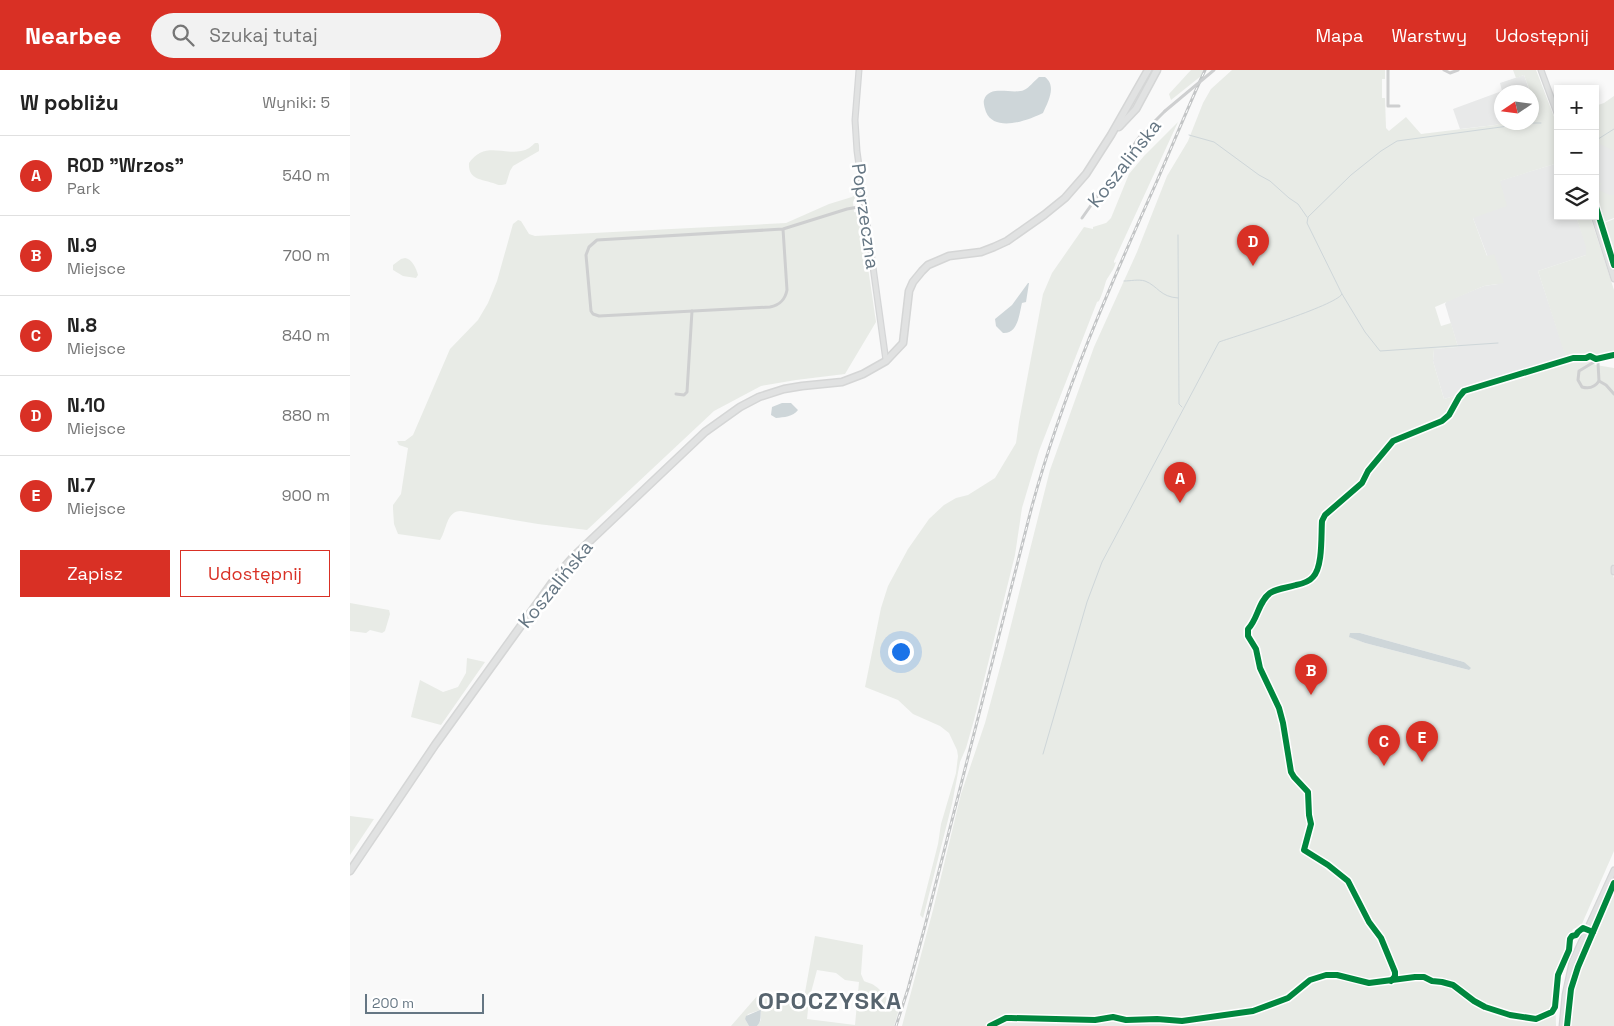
<!DOCTYPE html>
<html lang="pl">
<meta charset="utf-8">
<style>
:root{--surface:#fff;--page:#f2f2f2;--text:#222;--muted:#767676;--line:#e0e0e0;--accent:#d93025}
body{margin:0;font-family:"Space Grotesk",sans-serif;background:var(--page);color:var(--text)}
.controls{position:absolute;right:15px;top:15px;display:grid;overflow:hidden;border-radius:0px;box-shadow:0 2px 8px #0003}
.controls button{width:45px;height:45px;display:grid;place-items:center;padding:0;border:0;border-bottom:1px solid var(--line);background:var(--surface);color:var(--text);font:25px sans-serif}
.compass{position:absolute;left:1144px;top:15px;width:45px;height:45px;border-radius:50%;background:var(--surface);box-shadow:0 2px 8px #0003;rotate:257deg}
.scale{position:absolute;left:15px;bottom:12px;width:119px;box-sizing:border-box;padding-left:5px;border:2px solid #657683;border-top:0;font-size:14px;line-height:18px;white-space:nowrap;color:#657683;-webkit-text-stroke:4px #fff;paint-order:stroke}
.you{position:absolute;left:550px;top:581px;width:18px;height:18px;margin:-12px;border:4px solid #fff;border-radius:50%;background:#1a73e8;box-shadow:0 0 0 8px #1a73e833}
.badge{display:grid;place-items:center;width:32px;height:32px;border-radius:50%;background:var(--accent);color:#fff;font-size:16px;font-weight:700}
.pin{position:absolute;translate:-50% -41px;filter:drop-shadow(0 1px 2px #0008)}
.pin::after{content:'';position:absolute;top:26px;width:18px;height:15px;background:inherit;clip-path:polygon(0 0,100% 0,50% 100%)}
.list{margin:0;padding:0;list-style:none}
h2{display:flex;justify-content:space-between;align-items:center;height:65px;margin:0;padding:0 20px;font-size:21px}
h2 small{font-size:16px;font-weight:400;color:var(--muted)}
.list li{display:grid;grid-template-columns:32px 1fr auto;gap:15px;align-items:center;box-sizing:border-box;height:80px;padding:0 20px;border-top:1px solid var(--line)}
.list b{display:block;font-size:19px;white-space:nowrap}
.list p{margin:0;font-size:16px;white-space:nowrap;color:var(--muted)}
.list em{font-size:16px;font-style:normal;color:var(--muted)}
.actions{display:flex;gap:10px;padding:15px 20px}
.actions a{flex:1;padding:11px 0;border:1px solid var(--accent);border-radius:0px;text-align:center;font-size:18px;color:var(--accent)}
.actions .main{background:var(--accent);color:#fff}
.icon{flex:none;width:28px;height:28px;fill:none;stroke:currentColor;stroke-width:2;stroke-linecap:round;stroke-linejoin:round}
.map{position:relative;flex:none;width:1264px;height:956px;overflow:hidden}
header{display:flex;align-items:center;gap:30px;box-sizing:border-box;height:70px;padding:0 25px;background:var(--accent);color:#fff}
header strong{font-size:24px}
nav{display:flex;gap:28px;margin-inline-start:auto;font-size:18px}
.search{width:350px;height:45px;background:var(--page);display:flex;align-items:center;gap:12px;box-sizing:border-box;padding:0 18px;border-radius:28px;color:var(--muted);font-size:19px}
main{display:flex}
aside{flex:1;background:var(--surface)}
.map>svg:first-child{display:block}
.built{fill:#e8e9e9}
.green{fill:#e8ebe6;fill-rule:evenodd}
.water{fill:#ced6d9}
.lines{fill:none;stroke-linecap:round;stroke-linejoin:round}
.stream{stroke:#ced6d9;stroke-width:1}
.secondary-casing{stroke:#d5d6d7;stroke-width:7}
.highway-casing{stroke:#d5d6d6;stroke-width:9}
.street{stroke:#cecfd0;stroke-width:3}
.secondary{stroke:#e1e2e2;stroke-width:4.5}
.highway{stroke:#e1e2e2;stroke-width:6}
.rail-casing{stroke:#c3c5c6;stroke-width:3}
.rail{stroke:#fff;stroke-width:1;stroke-dasharray:4;stroke-linecap:butt}
.street-bridge{stroke:#cecfd0;stroke-width:3}
.cycleway-casing{stroke:#fff;stroke-width:9}
.cycleway{stroke:#00873e;stroke-width:6}
.labels{text-anchor:middle;stroke-width:5;stroke-linejoin:round;paint-order:stroke}
.street-label{font-size:19px;fill:#657683;stroke:#fff}
.district-label{font-size:24px;font-weight:bold;letter-spacing:1px;fill:#57646e;stroke:#fff}
</style>
<header>
<strong>Nearbee</strong>
<div class="search"><svg class="icon" aria-label="search" viewBox="0 0 24 24"><circle cx="10" cy="10" r="6"/><path d="M15 15l6 6"/></svg>Szukaj tutaj</div>
<nav><a>Mapa</a><a>Warstwy</a><a>Udostępnij</a></nav>
</header>
<main>
<aside>
<h2>W pobliżu<small>Wyniki: 5</small></h2>
<ul class="list">
<li><span class="badge">A</span><div><b>ROD &quot;Wrzos&quot;</b><p>Park</p></div><em>540 m</em></li>
<li><span class="badge">B</span><div><b>N.9</b><p>Miejsce</p></div><em>700 m</em></li>
<li><span class="badge">C</span><div><b>N.8</b><p>Miejsce</p></div><em>840 m</em></li>
<li><span class="badge">D</span><div><b>N.10</b><p>Miejsce</p></div><em>880 m</em></li>
<li><span class="badge">E</span><div><b>N.7</b><p>Miejsce</p></div><em>900 m</em></li>
</ul>
<div class="actions"><a class="main">Zapisz</a><a>Udostępnij</a></div>
</aside>
<div class="map">
<svg width="1264" height="956" viewBox="0 0 1264 956">
<rect width="100%" height="100%" fill="#f9f9f9"/>
<g class="built">
<path d="M 1174,5 L 1180,22 L 1152,22 L 1152,52 L 1153,53 L 1145,55 L 1110,59 L 1103,39 L 1152,21 L 1150,13 Z"/>
<path d="M 1245,72 L 1264,77 L 1264,127 L 1245,125 Z"/>
<path d="M 1208,93 L 1208,146 L 1226,146 L 1237,177 L 1236,185 L 1188,201 L 1218,292 L 1094,329 L 1083,291 L 1084,279 L 1108,277 L 1095,234 L 1097,231 L 1134,216 L 1148,214 L 1123,148 L 1149,111 Z"/>
</g>
<g class="green">
<path d="M 841,0 L 853,0 L 851,6 L 821,30 L 819,24 Z"/>
<path d="M 882,0 L 1035,0 L 1035,9 L 1032,9 L 1032,28 L 1035,28 L 1036,58 L 1039,61 L 1056,47 L 1071,64 L 1145,55 L 1153,53 L 1182,52 L 1182,43 L 1187,40 L 1174,5 L 1166,8 L 1163,0 L 1186,0 L 1208,57 L 1208,93 L 1150,111 L 1157,136 L 1123,148 L 1137,186 L 1144,184 L 1154,213 L 1134,216 L 1085,237 L 1091,256 L 1101,253 L 1108,277 L 1084,279 L 1083,291 L 1094,329 L 1218,292 L 1234,289 L 1246,295 L 1264,298 L 1264,493 L 1261,501 L 1264,508 L 1264,781 L 1231,856 L 1223,859 L 1217,872 L 1205,914 L 1206,956 L 552,956 L 583,840 L 611,724 L 635,653 L 655,579 L 700,400 L 744,277 L 787,182 L 817,106 L 838,71 L 853,33 L 861,19 ZM 1010,563 L 1114,592 L 1119,600 L 1015,573 L 1000,567 Z"/>
<path d="M 1264,26 L 1264,81 L 1248,73 L 1245,80 L 1245,36 L 1254,33 Z"/>
<path d="M 828,52 L 764,191 L 764,193 L 766,192 C 764,200 759,205 756,211 C 754,218 752,225 749,231 L 747,232 L 689,381 L 672,438 L 665,485 L 624,650 L 616,678 L 610,692 L 602,734 L 573,848 L 570,845 L 588,774 L 591,754 L 606,703 L 608,686 L 607,680 L 599,663 L 590,656 L 563,644 L 548,630 L 515,617 L 531,538 L 538,516 L 558,479 L 579,449 L 594,435 L 606,428 L 618,425 L 645,408 L 666,373 L 669,352 L 693,224 L 702,203 L 734,157 L 743,159 L 743,157 L 756,153 L 761,148 L 779,104 L 794,86 Z"/>
<path d="M 185,73 L 188,73 L 189,75 L 189,81 L 163,96 L 160,101 L 156,114 C 150,116 148,115 143,113 C 132,109 118,110 119,93 C 134,71 153,85 171,81 C 177,80 181,77 185,73 Z"/>
<path d="M 1245,110 L 1252,114 L 1248,116 L 1248,120 L 1260,125 L 1264,125 L 1264,148 L 1254,152 L 1245,130 Z"/>
<path d="M 506,118 L 506,126 L 503,132 L 504,142 L 510,143 L 526,252 L 495,304 L 446,310 L 411,316 L 364,341 L 237,460 L 188,454 L 111,441 C 96,441 97,460 90,470 L 48,464 L 44,454 L 43,439 L 43,435 L 51,424 L 58,378 L 49,375 L 47,371 L 55,371 L 63,365 L 100,279 L 128,250 L 138,233 L 147,211 L 163,154 L 168,150 L 171,151 L 179,164 L 185,166 L 436,153 L 479,134 L 502,127 L 505,124 Z"/>
<path d="M 1226,146 L 1240,146 L 1264,220 L 1264,284 L 1246,288 L 1235,284 L 1216,288 L 1188,201 L 1236,185 L 1236,177 Z"/>
<path d="M 1264,149 L 1264,192 L 1254,155 L 1254,153 Z"/>
<path d="M 55,188 C 62,189 66,198 68,205 L 66,208 L 53,206 L 43,200 L 43,195 L 51,189 Z"/>
<path d="M 0,533 L 39,540 L 40,544 L 35,561 L 32,563 L 20,560 L 16,563 L 0,561 Z"/>
<path d="M 117,588 L 135,592 L 91,655 L 61,647 L 70,610 L 93,622 L 108,617 L 116,603 Z"/>
<path d="M 0,746 L 24,749 L 0,785 Z"/>
<path d="M 1264,818 L 1264,956 L 1220,956 L 1224,916 L 1230,897 Z"/>
<path d="M 465,866 L 513,875 L 511,904 L 514,911 C 518,913 522,913 525,916 C 536,923 535,933 550,936 L 544,956 L 407,956 L 411,950 L 411,940 L 410,940 L 398,944 L 395,949 L 399,956 L 381,956 L 408,925 L 448,933 L 451,932 L 454,928 ZM 467,900 L 486,903 L 495,910 L 509,912 L 505,955 L 457,949 L 459,930 Z"/>
</g>
<g class="water">
<path d="M 689,7 L 695,7 C 707,16 698,32 693,43 C 679,50 645,63 636,42 C 635,39 633,33 634,30 C 639,14 663,25 674,20 C 679,18 684,11 689,7 Z"/>
<path d="M 678,213 L 679,213 L 676,232 L 672,233 C 669,245 668,264 653,263 L 646,256 L 645,249 L 662,235 Z"/>
<path d="M 432,333 L 441,333 L 448,340 C 443,347 434,347 426,348 L 421,345 L 422,337 Z"/>
<path d="M 1000,563 L 1010,563 L 1114,592 L 1121,598 L 1119,600 L 1015,573 L 999,567 Z"/>
<path d="M 410,940 L 411,940 C 410,946 412,951 407,956 L 399,956 L 395,949 L 396,946 Z"/>
</g>
<g class="lines">
<g class="stream">
<path d="M 839,65 L 864,72 L 909,105 L 920,111 L 939,128 L 948,134 L 957,147"/>
<path d="M 1245,71 L 1264,59"/>
<path d="M 828,165 L 829,334 L 832,337"/>
<path d="M 774,211 C 781,211 788,209 795,211 C 808,216 810,227 828,228"/>
<path d="M 992,224 L 1015,262 L 1030,281 L 1148,273"/>
<path d="M 693,684 L 737,532 L 752,492 L 869,272 C 889,265 985,236 992,224 L 957,153 L 958,147 L 1001,105 L 1031,81 L 1047,71 L 1181,53 L 1191,53"/>
</g>
<g class="secondary-casing">
<g id="secondary">
<path d="M 509,0 L 505,50 L 507,81 L 536,291"/>
<path d="M 1191,0 L 1208,46"/>
<path d="M 1244,146 L 1264,209"/>
<path d="M 1264,498 L 1264,502"/>
<path d="M 1221,907 L 1240,861 L 1246,842"/>
<path d="M 1212,956 L 1215,925 L 1222,892 L 1264,800"/>
</g>
</g>
<g class="highway-casing">
<g id="highway">
<path d="M 769,57 L 786,39 L 807,0"/>
<path d="M 0,801 L 85,675 L 209,503 L 224,486 L 355,362 L 390,337 L 409,327 L 434,319 L 452,316 L 492,312 L 513,304 L 536,291 L 553,273 L 559,221 L 563,212 L 572,201 L 578,195 L 599,186 L 631,182 L 644,177 L 657,171 L 694,145 L 715,128 L 736,104 L 761,65 L 798,0"/>
</g>
</g>
<g class="street">
<path d="M 1038,0 L 1038,36 L 1049,36"/>
<path d="M 1094,0 L 1100,3 L 1108,0"/>
<path d="M 732,148 L 790,66 L 815,41"/>
<path d="M 433,159 L 437,220 C 435,230 430,235 420,237 L 249,246 L 243,244 L 241,241 L 236,185 L 239,177 L 247,170 L 433,159 L 497,139 L 514,136"/>
<path d="M 1244,292 L 1229,301 L 1228,310 L 1232,317 C 1239,319 1245,317 1249,311"/>
<path d="M 1248,293 L 1249,311 L 1256,315 L 1264,324"/>
<path d="M 326,324 L 334,325 L 337,322 L 342,241"/>
<path d="M 640,956 L 656,948 L 661,948 L 745,950 L 763,947 L 776,950 L 807,949 L 832,951 L 903,941 L 938,928 L 960,910 L 976,905 L 987,905 L 1019,913 L 1065,907 L 1074,907 L 1082,911 L 1092,912 L 1103,915 L 1124,931 L 1135,937 L 1160,945 L 1186,949 L 1202,942 L 1205,937 L 1208,905 L 1219,880 L 1220,869 L 1225,865 L 1234,868"/>
</g>
<use href="#secondary" class="secondary"/>
<use href="#highway" class="highway"/>
<g class="rail-casing">
<path id="rail" d="M 546,956 L 558,919 L 575,856 L 682,436 C 713,323 759,218 807,111 C 823,74 838,37 855,0"/>
</g>
<use href="#rail" class="rail"/>
<path class="street-bridge" d="M 815,41 L 864,0"/>
<g class="cycleway-casing">
<g id="cycleway">
<path d="M 1245,134 L 1264,195"/>
<path d="M 1041,911 L 1045,906 L 1045,902 L 1031,868 L 1019,852 L 998,811 L 978,795 L 954,780 L 961,754 L 959,745 L 958,722 L 944,707 L 941,702 L 933,653 L 929,638 L 910,598 L 906,579 L 898,566 L 898,559 C 908,549 908,532 920,523 C 928,518 937,518 946,515 C 951,514 959,512 963,507 C 973,497 971,465 972,451 L 975,445 L 1012,413 L 1018,401 L 1043,371 L 1092,351 L 1099,345 L 1109,327 L 1114,321 L 1223,288 L 1236,288 L 1240,286 L 1246,289 L 1264,285"/>
<path d="M 640,956 L 656,948 L 661,948 L 745,950 L 763,947 L 776,950 L 807,949 L 832,951 L 903,941 L 938,928 L 960,910 L 976,905 L 987,905 L 1019,913 L 1065,907 L 1074,907 L 1082,911 L 1092,912 L 1103,915 L 1124,931 L 1135,937 L 1160,945 L 1186,949 L 1202,942 L 1205,937 L 1208,905 L 1219,880 L 1220,869 L 1222,866 L 1226,865 L 1228,862 L 1233,858 L 1243,862"/>
<path d="M 1217,956 L 1221,919 L 1228,897 L 1264,813"/>
</g>
</g>
<use href="#cycleway" class="cycleway"/>
</g>
<g class="labels">
<g class="street-label">
<text transform="translate(774 93) rotate(-52)" y="7">Koszalińska</text>
<text transform="translate(516 146) rotate(82)" y="7">Poprzeczna</text>
<text transform="translate(205 514) rotate(-51)" y="7">Koszalińska</text>
</g>
<g class="district-label">
<text x="480" y="939">OPOCZYSKA</text>
</g>
</g>
</svg>
<div class="controls">
<button>+</button>
<button>−</button>
<button><svg class="icon" aria-label="layers" viewBox="0 0 24 24"><path d="M12 4l9 5-9 5-9-5zM3 14l9 5 9-5"/></svg></button>
</div>
<svg class="compass" viewBox="-18 -18 36 36"><path d="M0-13l5 13h-10z" fill="#e53935"/><path d="M0 13l5-13h-10z" fill="#767676"/></svg>
<div class="scale">200 m</div>
<div class="you"></div>
<div class="pin badge" style="left:830px;top:433px">A</div>
<div class="pin badge" style="left:961px;top:625px">B</div>
<div class="pin badge" style="left:1034px;top:696px">C</div>
<div class="pin badge" style="left:903px;top:196px">D</div>
<div class="pin badge" style="left:1072px;top:692px">E</div>
</div>
</main>
